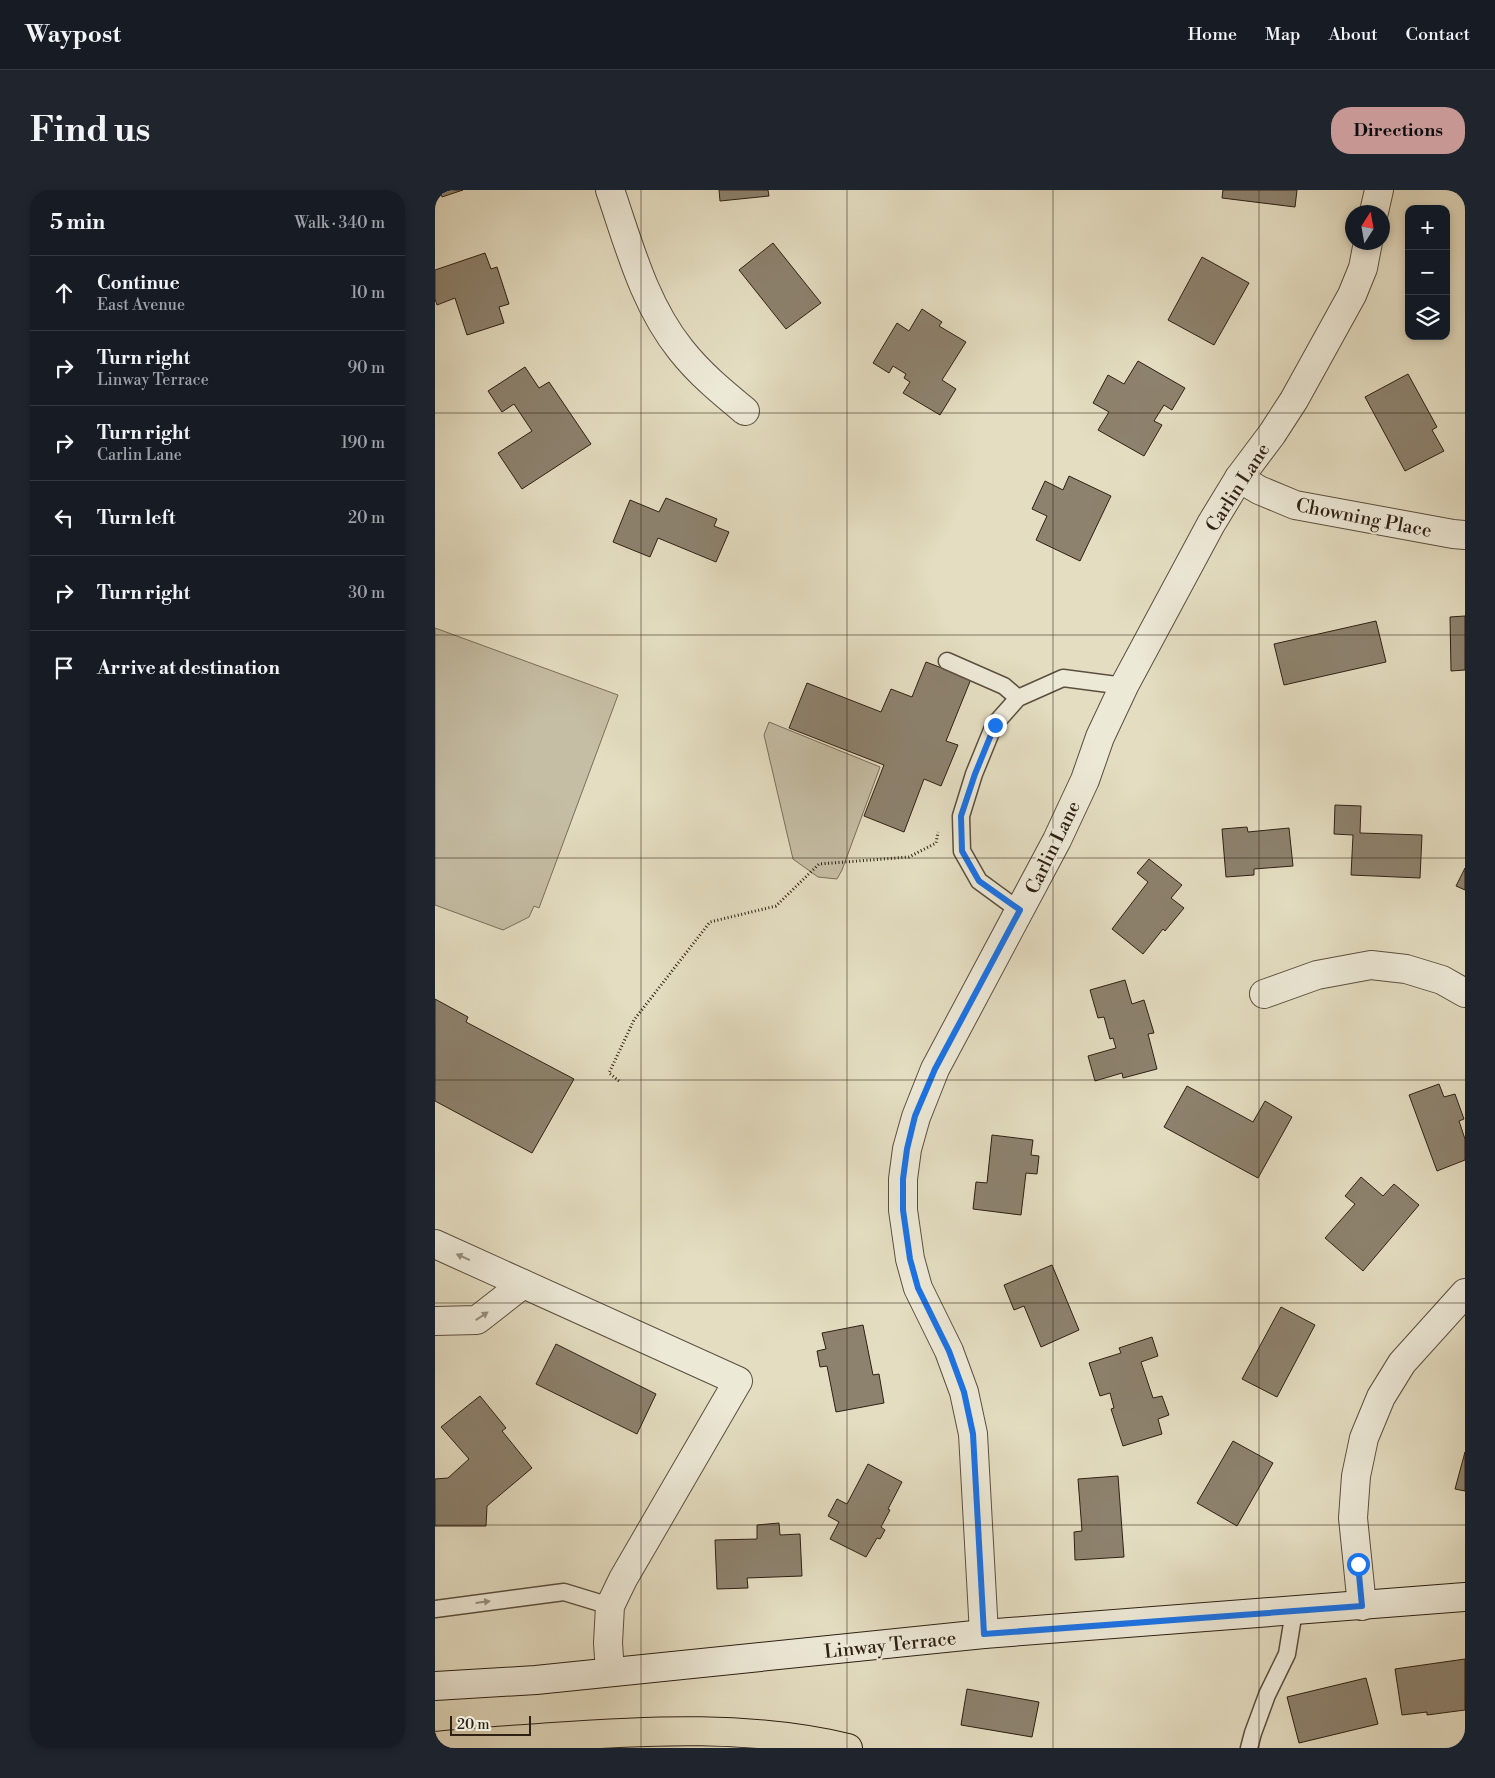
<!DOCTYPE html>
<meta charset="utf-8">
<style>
:root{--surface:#171b24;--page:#20242c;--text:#f1f3f6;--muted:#9ea1a6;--line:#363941;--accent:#c59692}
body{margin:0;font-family:"Libre Bodoni",serif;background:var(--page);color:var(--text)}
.controls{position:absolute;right:15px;top:15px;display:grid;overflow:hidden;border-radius:10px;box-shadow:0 2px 8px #0003}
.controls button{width:45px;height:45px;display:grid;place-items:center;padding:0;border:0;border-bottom:1px solid var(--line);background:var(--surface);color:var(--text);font:25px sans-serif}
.compass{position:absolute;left:910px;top:15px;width:45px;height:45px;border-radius:50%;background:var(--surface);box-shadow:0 2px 8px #0003;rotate:11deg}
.scale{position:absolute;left:15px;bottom:12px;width:81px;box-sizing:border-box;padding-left:5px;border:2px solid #2e2014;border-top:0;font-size:14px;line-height:18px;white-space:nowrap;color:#2e2014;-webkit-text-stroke:4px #ede9d7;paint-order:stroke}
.stop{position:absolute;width:15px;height:15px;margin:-11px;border:4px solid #1a73e8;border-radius:50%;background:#fff}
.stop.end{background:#1a73e8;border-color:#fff;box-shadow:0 1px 5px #0008}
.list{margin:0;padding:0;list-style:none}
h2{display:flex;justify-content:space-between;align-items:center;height:65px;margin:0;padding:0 20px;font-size:21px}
h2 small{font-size:16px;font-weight:400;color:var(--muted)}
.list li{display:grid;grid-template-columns:32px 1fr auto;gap:15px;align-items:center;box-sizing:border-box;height:75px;padding:0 20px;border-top:1px solid var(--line)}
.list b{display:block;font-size:19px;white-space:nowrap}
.list p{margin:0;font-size:16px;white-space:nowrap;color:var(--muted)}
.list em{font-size:16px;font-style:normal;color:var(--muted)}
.icon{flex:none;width:28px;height:28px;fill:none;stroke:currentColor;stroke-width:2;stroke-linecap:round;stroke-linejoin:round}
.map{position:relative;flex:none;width:1030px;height:1558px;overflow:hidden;border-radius:20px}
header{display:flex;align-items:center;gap:30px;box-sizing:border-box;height:70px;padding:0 25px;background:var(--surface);border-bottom:1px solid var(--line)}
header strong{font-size:24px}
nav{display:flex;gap:28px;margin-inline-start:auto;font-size:18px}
.intro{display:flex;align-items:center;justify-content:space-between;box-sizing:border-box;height:120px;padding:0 30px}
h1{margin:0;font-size:35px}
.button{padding:12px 22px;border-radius:20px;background:var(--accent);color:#111;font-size:18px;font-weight:700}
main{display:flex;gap:30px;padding:0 30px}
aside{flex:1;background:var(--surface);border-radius:20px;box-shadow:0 2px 8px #0003}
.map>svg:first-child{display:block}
.green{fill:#c5bda4;stroke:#7a6e5c}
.building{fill:#8d826e;stroke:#2e2014}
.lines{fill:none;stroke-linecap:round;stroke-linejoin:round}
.lane-casing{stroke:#5c4f3f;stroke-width:19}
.street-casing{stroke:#5c4f3f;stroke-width:30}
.secondary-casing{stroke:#2e2014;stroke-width:30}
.primary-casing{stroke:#2e2014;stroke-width:30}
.path{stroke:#2e2014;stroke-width:3;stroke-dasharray:1 2.5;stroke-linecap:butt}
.lane{stroke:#ede9d7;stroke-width:16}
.street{stroke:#ede9d7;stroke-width:28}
.secondary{stroke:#ede9d7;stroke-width:28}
.primary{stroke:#e4ddc1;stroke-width:28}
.oneway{fill:#978f7f}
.route{stroke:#1a73e8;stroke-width:6}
.grid{fill:none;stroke:#2e2014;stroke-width:1;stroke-opacity:0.55}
.labels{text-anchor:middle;stroke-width:4.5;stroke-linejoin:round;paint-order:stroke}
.street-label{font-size:19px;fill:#2e2014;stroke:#ede9d7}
</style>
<header>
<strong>Waypost</strong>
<nav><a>Home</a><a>Map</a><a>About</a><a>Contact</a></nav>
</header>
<div class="intro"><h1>Find us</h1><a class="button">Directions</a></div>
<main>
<aside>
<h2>5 min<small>Walk · 340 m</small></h2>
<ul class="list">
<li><svg class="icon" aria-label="ahead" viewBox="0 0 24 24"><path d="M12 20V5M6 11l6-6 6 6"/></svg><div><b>Continue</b><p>East Avenue</p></div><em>10 m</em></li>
<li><svg class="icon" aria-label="right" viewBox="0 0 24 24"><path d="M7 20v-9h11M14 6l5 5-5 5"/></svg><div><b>Turn right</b><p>Linway Terrace</p></div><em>90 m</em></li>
<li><svg class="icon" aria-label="right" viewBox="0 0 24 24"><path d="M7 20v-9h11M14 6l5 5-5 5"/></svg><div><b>Turn right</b><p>Carlin Lane</p></div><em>190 m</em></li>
<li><svg class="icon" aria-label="left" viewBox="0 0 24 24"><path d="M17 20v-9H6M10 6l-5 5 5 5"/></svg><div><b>Turn left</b></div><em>20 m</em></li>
<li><svg class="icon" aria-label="right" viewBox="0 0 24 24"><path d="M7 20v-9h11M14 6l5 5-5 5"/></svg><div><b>Turn right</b></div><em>30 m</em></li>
<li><svg class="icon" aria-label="arrive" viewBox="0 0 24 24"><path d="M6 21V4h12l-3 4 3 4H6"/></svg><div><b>Arrive at destination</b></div></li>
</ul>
</aside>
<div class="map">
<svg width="1030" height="1558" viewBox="0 0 1030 1558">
<rect width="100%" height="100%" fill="#e4ddc1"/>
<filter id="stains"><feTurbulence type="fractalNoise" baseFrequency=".004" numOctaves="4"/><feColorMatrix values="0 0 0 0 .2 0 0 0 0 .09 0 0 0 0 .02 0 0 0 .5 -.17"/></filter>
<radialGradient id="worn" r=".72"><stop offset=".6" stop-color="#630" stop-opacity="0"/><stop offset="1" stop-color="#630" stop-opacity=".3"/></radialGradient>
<g class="green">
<path d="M 0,438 L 183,505 L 104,718 L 99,716 L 94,727 L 68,740 L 0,715 Z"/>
<path d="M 334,532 L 445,577 L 407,680 L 402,689 L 383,687 L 358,669 L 329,545 Z"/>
</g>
<g class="building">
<path d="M 5,0 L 28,0 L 7,7 Z"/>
<path d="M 284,0 L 333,0 L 334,6 L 285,11 Z"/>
<path d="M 788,0 L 862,0 L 860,17 L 787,8 Z"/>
<path d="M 338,53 L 386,113 L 351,139 L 304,80 Z"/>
<path d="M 50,63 L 56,79 L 62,77 L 74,114 L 64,117 L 69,133 L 32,145 L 20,108 L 2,115 L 0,109 L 0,80 Z"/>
<path d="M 767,67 L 814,93 L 779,155 L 733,130 Z"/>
<path d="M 487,119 L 507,132 L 504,136 L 531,152 L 507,190 L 521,199 L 505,225 L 468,203 L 475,192 L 469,188 L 471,184 L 458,176 L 454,183 L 438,173 L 462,133 L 474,141 Z"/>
<path d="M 703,171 L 750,198 L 737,220 L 729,215 L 719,231 L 727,235 L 709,266 L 663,240 L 674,222 L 658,213 L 673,185 L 689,194 Z"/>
<path d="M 90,177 L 104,198 L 114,192 L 156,254 L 87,299 L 63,263 L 97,241 L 79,214 L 67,222 L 53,201 Z"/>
<path d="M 973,184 L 1002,237 L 997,240 L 1009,261 L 970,281 L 930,207 Z"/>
<path d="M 634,286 L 676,306 L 645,371 L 601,350 L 612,326 L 597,319 L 610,291 L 628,300 Z"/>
<path d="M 231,308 L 282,329 L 279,336 L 294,342 L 281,372 L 223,348 L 215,367 L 178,352 L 195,310 L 224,322 Z"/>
<path d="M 1030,426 L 1030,480 L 1016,481 L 1015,427 Z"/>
<path d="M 941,431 L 951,472 L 849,495 L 839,454 Z"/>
<path d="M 491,472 L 536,489 L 511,551 L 523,555 L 506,596 L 489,589 L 469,642 L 429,626 L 449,575 L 354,538 L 372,493 L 446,522 L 456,499 L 477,507 Z"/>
<path d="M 900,615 L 926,616 L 925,643 L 987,645 L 985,688 L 916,685 L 918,645 L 899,644 Z"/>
<path d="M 812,637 L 813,642 L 854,638 L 858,676 L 819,679 L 819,685 L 791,687 L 787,639 Z"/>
<path d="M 714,669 L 747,695 L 736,708 L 749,718 L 730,741 L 728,739 L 708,764 L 677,739 L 713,692 L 702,683 Z"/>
<path d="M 1030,678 L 1030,700 L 1021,696 Z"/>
<path d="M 690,790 L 697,814 L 709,810 L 719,843 L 713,844 L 722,879 L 688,888 L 687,883 L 660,891 L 653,866 L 681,858 L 678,848 L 675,849 L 669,827 L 663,828 L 655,800 Z"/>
<path d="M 0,809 L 33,827 L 31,832 L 139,889 L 97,963 L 0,911 Z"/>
<path d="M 1004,894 L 1009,907 L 1020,904 L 1029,929 L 1024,931 L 1030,949 L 1030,970 L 1002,981 L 974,905 Z"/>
<path d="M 752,896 L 818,932 L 830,911 L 857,927 L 823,988 L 729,937 Z"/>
<path d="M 557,945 L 598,950 L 596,965 L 604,966 L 602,984 L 591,983 L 586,1025 L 538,1019 L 541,992 L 552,993 Z"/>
<path d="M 926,987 L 948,1006 L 959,994 L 984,1015 L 928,1081 L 890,1048 L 920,1014 L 910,1006 Z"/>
<path d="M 617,1075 L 644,1140 L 606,1157 L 589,1116 L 579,1120 L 569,1095 Z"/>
<path d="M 846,1117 L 880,1135 L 842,1207 L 807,1189 Z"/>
<path d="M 428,1135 L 438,1185 L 444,1184 L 449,1213 L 401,1222 L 392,1176 L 385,1177 L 382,1161 L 391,1159 L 387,1143 Z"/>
<path d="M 717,1147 L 723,1166 L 706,1172 L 718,1208 L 727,1206 L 734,1225 L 723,1229 L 727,1244 L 688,1256 L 676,1219 L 679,1218 L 675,1203 L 665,1206 L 654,1173 L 686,1163 L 684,1158 Z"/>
<path d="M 121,1154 L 221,1204 L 202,1244 L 101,1194 Z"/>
<path d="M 45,1206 L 71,1238 L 67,1241 L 97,1278 L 52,1316 L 51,1336 L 0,1336 L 0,1289 L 13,1288 L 34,1269 L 6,1237 Z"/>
<path d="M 798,1251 L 838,1273 L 802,1336 L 762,1313 Z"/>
<path d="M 1030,1262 L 1030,1301 L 1020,1299 Z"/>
<path d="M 433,1274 L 467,1292 L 453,1319 L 455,1320 L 446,1337 L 450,1340 L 445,1349 L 442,1348 L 431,1367 L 395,1349 L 404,1332 L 393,1326 L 402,1309 L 412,1314 Z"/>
<path d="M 683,1286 L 689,1367 L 640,1370 L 639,1342 L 647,1341 L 643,1289 Z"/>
<path d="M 344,1333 L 345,1345 L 365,1344 L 367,1386 L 312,1388 L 313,1398 L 282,1399 L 280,1350 L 322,1349 L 322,1335 Z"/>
<path d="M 1030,1469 L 1030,1520 L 992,1525 L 992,1522 L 967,1525 L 960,1479 Z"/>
<path d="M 931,1488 L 943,1534 L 864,1553 L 852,1507 Z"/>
<path d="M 532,1499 L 604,1512 L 597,1547 L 526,1535 Z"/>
</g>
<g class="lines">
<g class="lane-casing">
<g id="lane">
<path d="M 512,471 L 569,496 L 583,508"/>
<path d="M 585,721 L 544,691 L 527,661 L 526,626 L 539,584 L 559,535 L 583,508 L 628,488 L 689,496"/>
<path d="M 0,1419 L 129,1402 L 175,1416"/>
<path d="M 814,1558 L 818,1543 L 832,1505 L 852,1464 L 859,1421"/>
</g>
</g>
<g class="street-casing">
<g id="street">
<path d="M 175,0 C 194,55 209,114 246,160 C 265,184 287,202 310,221"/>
<path d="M 939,22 L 944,0"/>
<path d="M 804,288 L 824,300 L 860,315 L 1018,344 L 1030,345"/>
<path d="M 829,804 L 882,785 L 936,775 L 971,779 L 1007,790 L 1030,803"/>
<path d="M 0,1054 L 303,1191 L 188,1389 L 175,1416 L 173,1453 L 175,1482"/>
<path d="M 0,1131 L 42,1130 L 88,1094"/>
<path d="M 927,1416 L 918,1328 L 921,1286 L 929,1248 L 946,1207 L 967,1173 L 1030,1103"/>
<path d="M 549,1444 L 538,1244 L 529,1202 L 514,1161 L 483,1098 L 475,1069 L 468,1020 L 468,989 L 472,959 L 481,927 L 500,879 L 622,650 L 650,590 L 665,547 L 689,496 L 776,334 L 804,288 L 837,244 L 859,210 L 917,105 L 928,78 L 933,52"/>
</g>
</g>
<g class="secondary-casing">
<path id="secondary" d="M 0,1496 L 101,1490 L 549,1444 L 1030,1407"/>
</g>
<g class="primary-casing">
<path id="primary" d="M 0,1556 C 39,1552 79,1550 118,1547 C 216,1540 317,1535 413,1558"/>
</g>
<path class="path" d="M 184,891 L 174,883 L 199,830 L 275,732 L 341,716 L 384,674 L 474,667 L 501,653 L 503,642"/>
<use href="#lane" class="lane"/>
<use href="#street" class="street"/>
<use href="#secondary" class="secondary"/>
<use href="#primary" class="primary"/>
</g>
<defs><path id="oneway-solid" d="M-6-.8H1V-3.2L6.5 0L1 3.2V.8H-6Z" transform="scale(1.25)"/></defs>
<g class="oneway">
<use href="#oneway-solid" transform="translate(28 1067) rotate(-156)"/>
<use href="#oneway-solid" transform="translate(47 1126) rotate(-33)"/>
<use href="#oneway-solid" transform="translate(48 1412) rotate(-7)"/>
</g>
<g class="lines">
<path class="route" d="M 560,535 L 540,584 L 526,626 L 527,661 L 544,691 L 585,720 L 500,879 L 480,926 L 472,959 L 468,989 L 468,1020 L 475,1069 L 483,1098 L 514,1161 L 529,1202 L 538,1244 L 549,1444 L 927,1416 L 923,1374"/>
</g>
<path class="grid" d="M 206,0 L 206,1558M 412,0 L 412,1558M 618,0 L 618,1558M 824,0 L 824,1558M 0,223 L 1030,223M 0,445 L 1030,445M 0,668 L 1030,668M 0,890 L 1030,890M 0,1113 L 1030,1113M 0,1335 L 1030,1335"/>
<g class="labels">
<g class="street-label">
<text transform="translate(802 297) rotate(-57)" y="7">Carlin Lane</text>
<text transform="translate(929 327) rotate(11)" y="7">Chowning Place</text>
<text transform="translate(617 657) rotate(-64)" y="7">Carlin Lane</text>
<text transform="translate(455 1454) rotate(-6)" y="7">Linway Terrace</text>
</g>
</g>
<rect width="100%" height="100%" filter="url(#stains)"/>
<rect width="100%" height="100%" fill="url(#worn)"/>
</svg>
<div class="controls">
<button>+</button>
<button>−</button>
<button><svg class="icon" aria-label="layers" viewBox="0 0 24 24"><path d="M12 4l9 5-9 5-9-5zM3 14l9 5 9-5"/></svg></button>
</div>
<svg class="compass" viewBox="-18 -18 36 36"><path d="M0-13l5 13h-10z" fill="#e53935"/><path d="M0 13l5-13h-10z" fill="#9ea1a6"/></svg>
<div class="scale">20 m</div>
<div class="stop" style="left:923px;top:1374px"></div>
<div class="stop end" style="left:560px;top:535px"></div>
</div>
</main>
